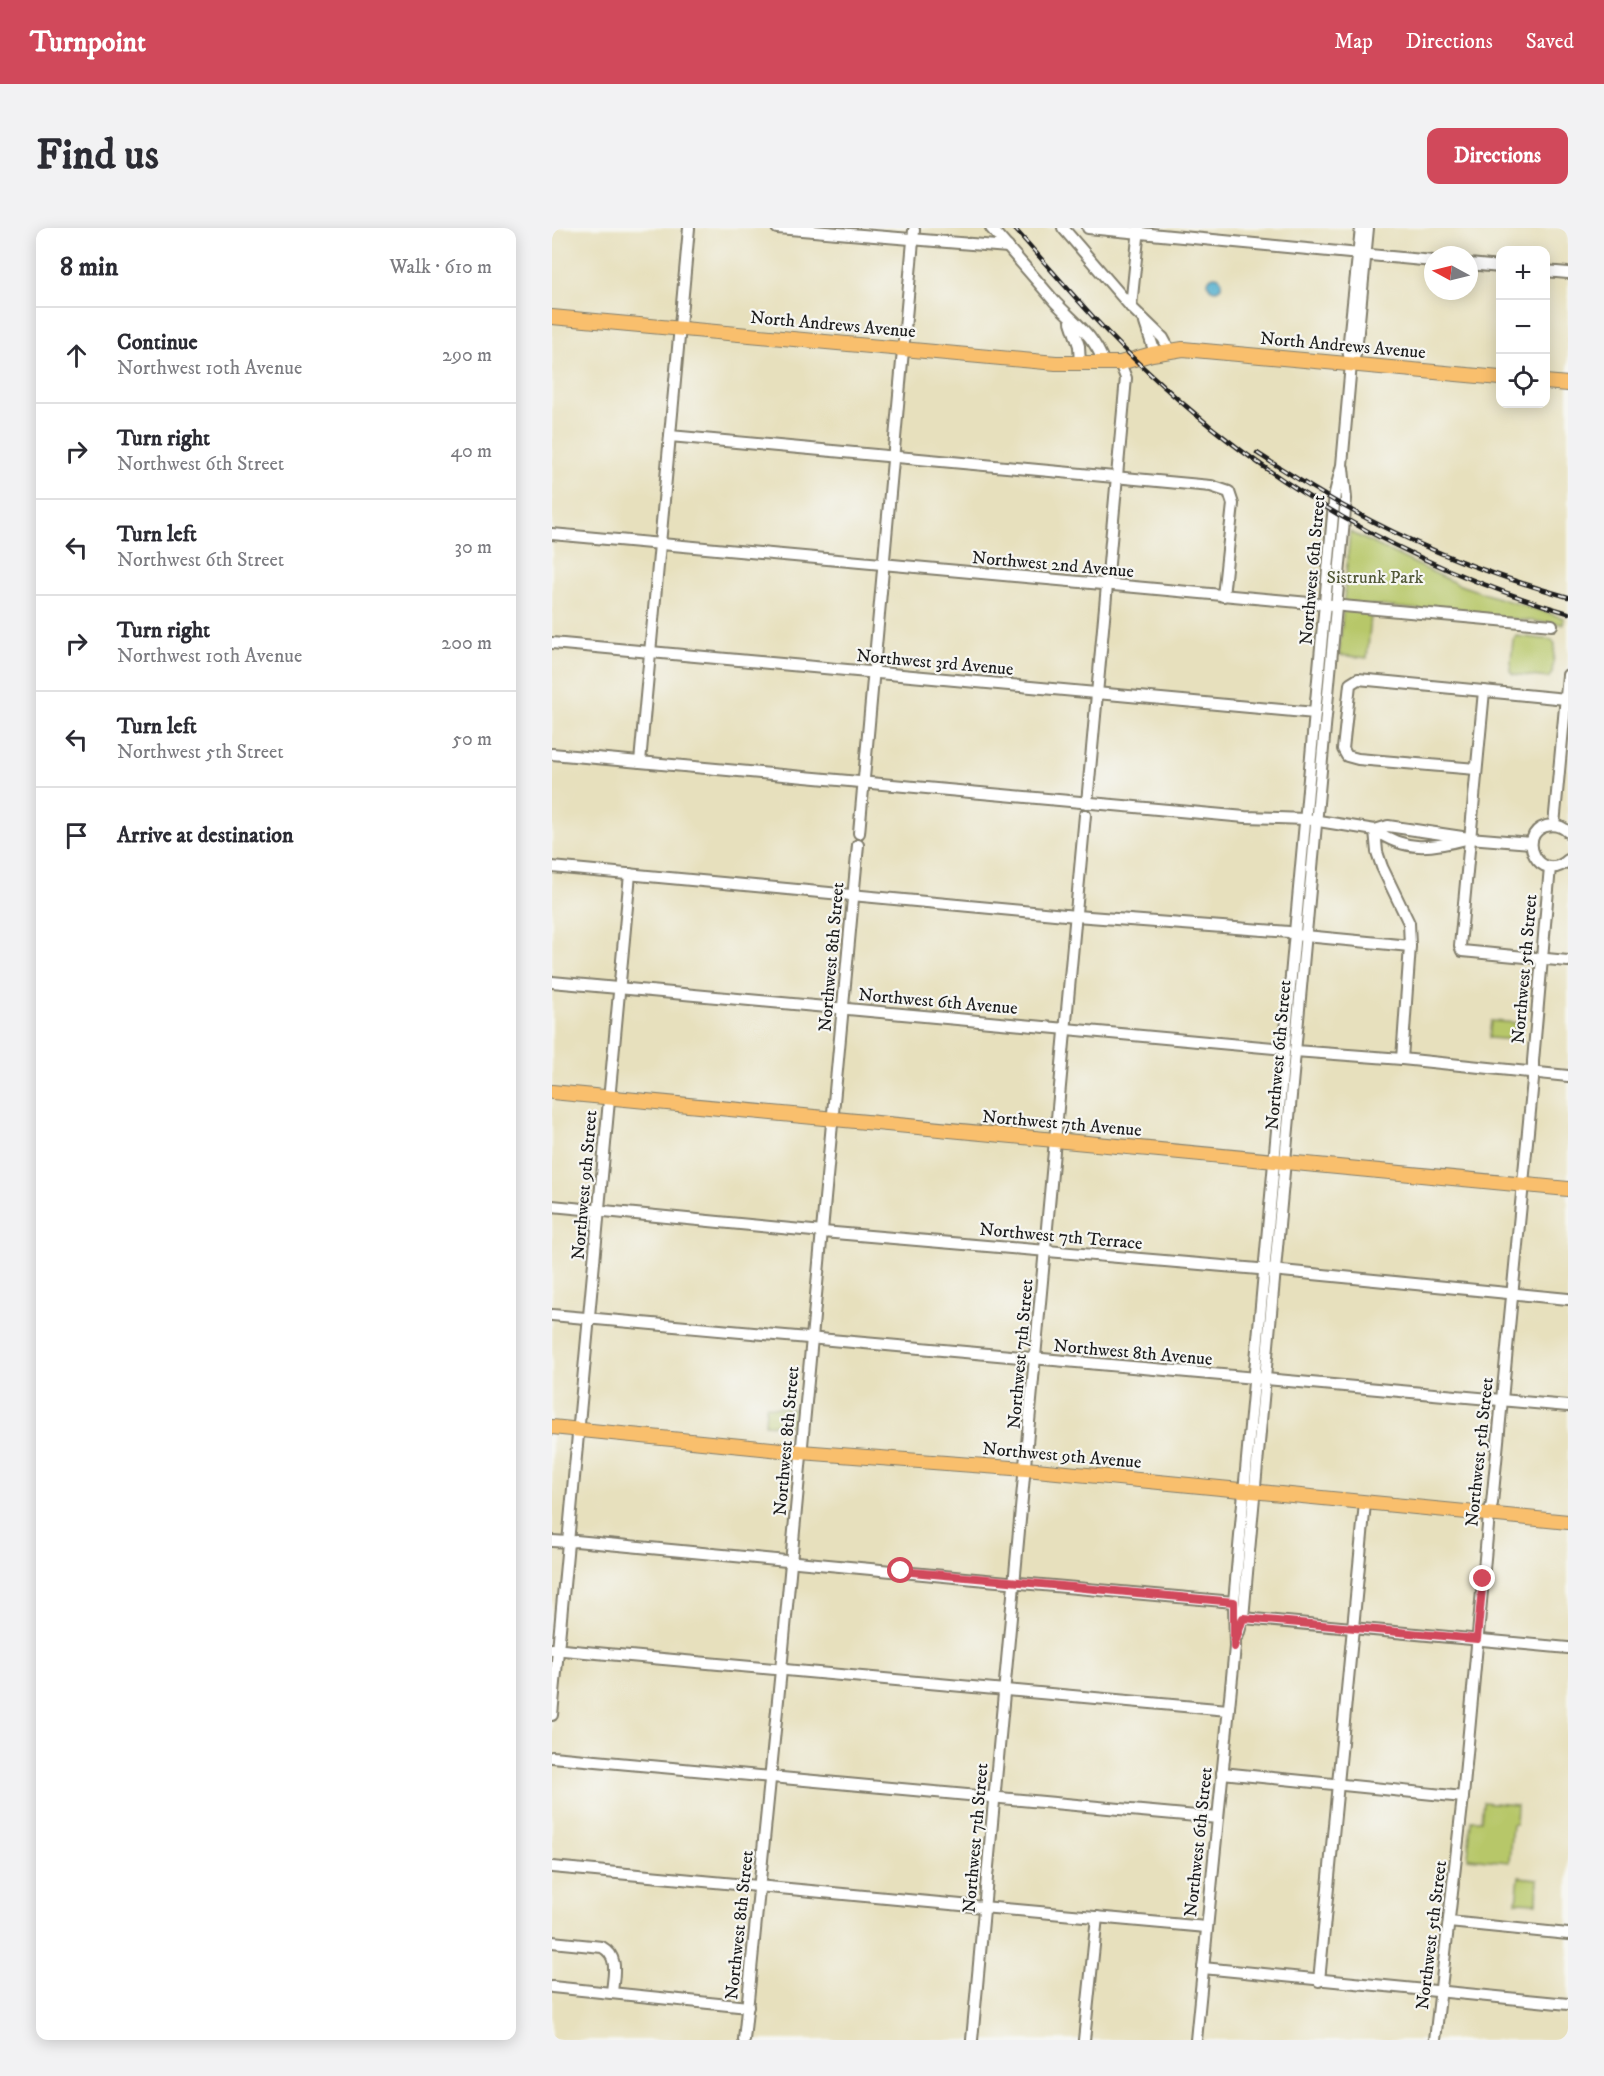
<!DOCTYPE html>
<meta charset="utf-8">
<style>
:root{--surface:#fff;--page:#f2f2f3;--text:#2b2b33;--muted:#7c7c81;--line:#e1e1e2;--accent:#d1495b}
body{margin:0;font-family:"IM FELL DW Pica",serif;background:var(--page);color:var(--text)}
.controls{position:absolute;right:18px;top:18px;display:grid;overflow:hidden;border-radius:12px;box-shadow:0 3px 15px #0003}
.controls button{width:54px;height:54px;display:grid;place-items:center;padding:0;border:0;border-bottom:2px solid var(--line);background:var(--surface);color:var(--text);font:30px sans-serif}
.compass{position:absolute;left:872px;top:18px;width:54px;height:54px;border-radius:50%;background:var(--surface);box-shadow:0 3px 15px #0003;rotate:277deg}
.stop{position:absolute;width:18px;height:18px;margin:-14px;border:4px solid #d1495b;border-radius:50%;background:#fff}
.stop.end{background:#d1495b;border-color:#fff;box-shadow:0 2px 6px #0008}
.list{margin:0;padding:0;list-style:none}
h2{display:flex;justify-content:space-between;align-items:center;height:78px;margin:0;padding:0 24px;font-size:26px}
h2 small{font-size:20px;font-weight:400;color:var(--muted)}
.list li{display:grid;grid-template-columns:39px 1fr auto;gap:18px;align-items:center;box-sizing:border-box;height:96px;padding:0 24px;border-top:2px solid var(--line)}
.list b{display:block;font-size:22px;white-space:nowrap}
.list p{margin:0;font-size:20px;white-space:nowrap;color:var(--muted)}
.list em{font-size:20px;font-style:normal;color:var(--muted)}
.icon{flex:none;width:33px;height:33px;fill:none;stroke:currentColor;stroke-width:2;stroke-linecap:round;stroke-linejoin:round}
.map{position:relative;flex:none;width:1016px;height:1812px;overflow:hidden;border-radius:12px}
header{display:flex;align-items:center;gap:36px;box-sizing:border-box;height:84px;padding:0 30px;background:var(--accent);color:#fff}
header strong{font-size:28px}
nav{display:flex;gap:33px;margin-inline-start:auto;font-size:21px}
.intro{display:flex;align-items:center;justify-content:space-between;box-sizing:border-box;height:144px;padding:0 36px}
h1{margin:0;font-size:42px}
.button{padding:15px 27px;border-radius:12px;background:var(--accent);color:#fff;font-size:21px;font-weight:700}
main{display:flex;gap:36px;padding:0 36px}
aside{flex:1;background:var(--surface);border-radius:12px;box-shadow:0 3px 15px #0003}
.map>svg:first-child{display:block}
.green{fill:#b7c769;stroke:#6a7242;stroke-width:1.5}
.water{fill:#4faecd;stroke:#366574;stroke-width:1.5}
.lines{fill:none;stroke-linecap:round;stroke-linejoin:round}
.minor-casing{stroke:#827e6c;stroke-width:14}
.major-casing{stroke:#827e6c;stroke-width:16}
.minor{stroke:#fff;stroke-width:10}
.major{stroke:#f9bf6d;stroke-width:14}
.rail-casing{stroke:#1c1c1c;stroke-width:4.5}
.rail{stroke:#f6f6f2;stroke-width:2;stroke-dasharray:7;stroke-linecap:butt}
.route{stroke:#d1495b;stroke-width:8}
.labels{text-anchor:middle;stroke-width:4.5;stroke-linejoin:round;paint-order:stroke}
.street-label{font-size:18px;fill:#1c1c1c;stroke:#f6f6f2}
.park-label{font-size:18px;fill:#525837;stroke:#f6f6f2}
</style>
<header>
<strong>Turnpoint</strong>
<nav><a>Map</a><a>Directions</a><a>Saved</a></nav>
</header>
<div class="intro"><h1>Find us</h1><a class="button">Directions</a></div>
<main>
<aside>
<h2>8 min<small>Walk · 610 m</small></h2>
<ul class="list">
<li><svg class="icon" aria-label="ahead" viewBox="0 0 24 24"><path d="M12 20V5M6 11l6-6 6 6"/></svg><div><b>Continue</b><p>Northwest 10th Avenue</p></div><em>290 m</em></li>
<li><svg class="icon" aria-label="right" viewBox="0 0 24 24"><path d="M7 20v-9h11M14 6l5 5-5 5"/></svg><div><b>Turn right</b><p>Northwest 6th Street</p></div><em>40 m</em></li>
<li><svg class="icon" aria-label="left" viewBox="0 0 24 24"><path d="M17 20v-9H6M10 6l-5 5 5 5"/></svg><div><b>Turn left</b><p>Northwest 6th Street</p></div><em>30 m</em></li>
<li><svg class="icon" aria-label="right" viewBox="0 0 24 24"><path d="M7 20v-9h11M14 6l5 5-5 5"/></svg><div><b>Turn right</b><p>Northwest 10th Avenue</p></div><em>200 m</em></li>
<li><svg class="icon" aria-label="left" viewBox="0 0 24 24"><path d="M17 20v-9H6M10 6l-5 5 5 5"/></svg><div><b>Turn left</b><p>Northwest 5th Street</p></div><em>50 m</em></li>
<li><svg class="icon" aria-label="arrive" viewBox="0 0 24 24"><path d="M6 21V4h12l-3 4 3 4H6"/></svg><div><b>Arrive at destination</b></div></li>
</ul>
</aside>
<div class="map">
<svg width="1016" height="1812" viewBox="0 0 1016 1812">
<rect width="100%" height="100%" fill="#f6f6f2"/>
<filter id="ink" filterUnits="userSpaceOnUse"><feTurbulence type="fractalNoise" baseFrequency=".0167" numOctaves="2"/><feDisplacementMap in="SourceGraphic" scale="12" xChannelSelector="R" yChannelSelector="G"/><feConvolveMatrix kernelMatrix="1 2 1 2 8 2 1 2 1" color-interpolation-filters="sRGB"/></filter>
<filter id="wash" filterUnits="userSpaceOnUse"><feTurbulence type="fractalNoise" baseFrequency=".008" numOctaves="4" result="noise"/><feDisplacementMap in="SourceGraphic" scale="24" xChannelSelector="R" yChannelSelector="G"/><feGaussianBlur stdDeviation="1.35" result="paint"/><feColorMatrix in="noise" values="0 0 0 0 0 0 0 0 0 0 0 0 0 0 0 0 0 1.4 0 .05"/><feComposite in="paint" operator="in"/></filter>
<g filter="url(#wash)">
<rect width="100%" height="100%" fill="#e7e0bd"/>
<g class="green">
<path d="M 798,304 L 905,356 L 940,368 L 1012,390 L 1011,396 L 820,377 L 815,430 L 787,427 Z"/>
<path d="M 964,408 L 1000,412 L 1003,416 L 1000,446 L 996,450 L 961,446 L 958,443 L 961,412 Z"/>
<path d="M 939,793 L 967,795 L 965,812 L 937,810 Z"/>
<path d="M 214,1178 L 242,1181 L 241,1198 L 213,1196 Z"/>
<path d="M 931,1574 L 965,1577 L 964,1596 L 960,1596 L 957,1634 L 916,1630 L 919,1592 L 929,1592 Z"/>
<path d="M 967,1649 L 986,1651 L 985,1675 L 964,1674 Z"/>
</g>
<circle class="water" cx="663" cy="55" r="7"/>
</g>
<g filter="url(#ink)">
<g class="lines">
<g class="minor-casing">
<g id="minor">
<path d="M 225,0 L 456,19"/>
<path d="M 439,0 C 460,24 482,49 503,74 C 523,95 542,107 552,135"/>
<path d="M 511,0 L 579,79 L 611,110 L 618,123"/>
<path d="M 536,0 L 881,33"/>
<path d="M 917,36 L 948,39"/>
<path d="M 993,43 L 1016,45"/>
<path d="M 579,79 L 587,0"/>
<path d="M 519,94 L 527,118 L 528,136"/>
<path d="M 593,95 L 601,119"/>
<path d="M 799,136 L 804,124 L 816,0"/>
<path d="M 118,208 L 659,258 L 677,264 L 681,276 L 671,368"/>
<path d="M 0,306 L 1000,397"/>
<path d="M 0,415 L 763,485"/>
<path d="M 932,463 L 908,718 L 910,723 L 1016,733"/>
<path d="M 0,526 L 693,589 L 754,591 L 823,602 L 836,598 L 917,610 L 979,615"/>
<path d="M 88,534 L 137,0"/>
<path d="M 924,541 L 806,531 L 795,528 L 791,521 L 798,456 L 806,451 L 1014,471"/>
<path d="M 535,575 L 574,150 L 568,135"/>
<path d="M 1002,597 L 1016,447"/>
<path d="M 823,602 L 825,624 L 830,639 L 857,695 L 858,718 L 850,831"/>
<path d="M 823,602 C 853,624 880,620 914,611"/>
<path d="M 1016,604 C 1010,598 1003,596 994,598 C 963,607 988,658 1016,632"/>
<path d="M 307,605 L 362,2"/>
<path d="M 0,639 L 524,688 L 737,704 L 743,707 L 858,718"/>
<path d="M 0,754 L 733,821"/>
<path d="M 743,823 L 850,831 L 1016,848"/>
<path d="M 0,978 L 271,1004 L 730,1043 L 1016,1071"/>
<path d="M 0,1087 L 1016,1178"/>
<path d="M 0,1313 L 16,1314 L 24,1313 L 434,1352 L 682,1374"/>
<path d="M 691,1390 L 1016,1420"/>
<path d="M 686,1407 L 691,1390 L 695,1345 L 794,271 L 791,240"/>
<path d="M 0,1421 L 676,1482"/>
<path d="M 0,1487 L 78,646"/>
<path d="M 0,1529 L 666,1590"/>
<path d="M 670,1545 L 911,1569"/>
<path d="M 0,1639 C 218,1661 436,1679 654,1699"/>
<path d="M 897,1694 L 1016,1706"/>
<path d="M 0,1714 L 50,1719 C 68,1729 61,1748 60,1765"/>
<path d="M 651,1740 L 1016,1776"/>
<path d="M 767,1753 L 813,1275"/>
<path d="M 0,1759 L 196,1779"/>
<path d="M 192,1812 L 229,1442 L 306,617"/>
<path d="M 420,1812 L 533,587"/>
<path d="M 532,1812 L 545,1689"/>
<path d="M 644,1812 L 683,1419 L 682,1374 L 783,265 L 790,237 L 799,136 L 796,122 L 809,0"/>
<path d="M 883,1812 L 911,1569 L 937,1287 L 940,1275 L 981,852 L 981,833 L 998,639"/>
</g>
</g>
<g class="major-casing">
<g id="major">
<path d="M 0,89 L 504,135 L 568,135 L 600,126 L 631,121 L 948,150"/>
<path d="M 993,154 L 1016,156"/>
<path d="M 0,864 L 1016,961"/>
<path d="M 0,1199 L 249,1224 L 474,1241 L 1016,1294"/>
</g>
</g>
<use href="#minor" class="minor"/>
<use href="#major" class="major"/>
<g class="rail-casing">
<g id="rail">
<path d="M 462,0 C 505,48 547,99 595,143 C 715,257 857,338 1016,385"/>
<path d="M 705,225 C 736,245 767,265 799,282 C 868,320 941,348 1016,369"/>
</g>
</g>
<use href="#rail" class="rail"/>
</g>
</g>
<g class="lines" filter="url(#ink)">
<path class="route" d="M 349,1343 L 682,1374 L 682,1419 L 691,1390 L 925,1411 L 931,1351"/>
</g>
<g class="labels">
<g class="street-label">
<text transform="translate(281 96) rotate(5)" y="6">North Andrews Avenue</text>
<text transform="translate(791 117) rotate(5)" y="6">North Andrews Avenue</text>
<text transform="translate(501 336) rotate(5)" y="6">Northwest 2nd Avenue</text>
<text transform="translate(760 342) rotate(-85)" y="6">Northwest 6th Street</text>
<text transform="translate(383 434) rotate(5)" y="6">Northwest 3rd Avenue</text>
<text transform="translate(279 729) rotate(-85)" y="6">Northwest 8th Street</text>
<text transform="translate(972 741) rotate(-85)" y="6">Northwest 5th Street</text>
<text transform="translate(386 773) rotate(5)" y="6">Northwest 6th Avenue</text>
<text transform="translate(726 827) rotate(-85)" y="6">Northwest 6th Street</text>
<text transform="translate(510 895) rotate(5)" y="6">Northwest 7th Avenue</text>
<text transform="translate(32 957) rotate(-85)" y="6">Northwest 9th Street</text>
<text transform="translate(509 1008) rotate(5)" y="6">Northwest 7th Terrace</text>
<text transform="translate(581 1124) rotate(5)" y="6">Northwest 8th Avenue</text>
<text transform="translate(468 1126) rotate(-85)" y="6">Northwest 7th Street</text>
<text transform="translate(234 1213) rotate(-85)" y="6">Northwest 8th Street</text>
<text transform="translate(927 1224) rotate(-84)" y="6">Northwest 5th Street</text>
<text transform="translate(510 1227) rotate(5)" y="6">Northwest 9th Avenue</text>
<text transform="translate(423 1610) rotate(-85)" y="6">Northwest 7th Street</text>
<text transform="translate(646 1614) rotate(-84)" y="6">Northwest 6th Street</text>
<text transform="translate(187 1697) rotate(-84)" y="6">Northwest 8th Street</text>
<text transform="translate(879 1707) rotate(-83)" y="6">Northwest 5th Street</text>
</g>
<g class="park-label">
<text x="823" y="355">Sistrunk Park</text>
</g>
</g>
</svg>
<div class="controls">
<button>+</button>
<button>−</button>
<button><svg class="icon" aria-label="locate" viewBox="0 0 24 24"><circle cx="12" cy="12" r="6"/><path d="M12 2v4M12 18v4M2 12h4M18 12h4"/></svg></button>
</div>
<svg class="compass" viewBox="-18 -18 36 36"><path d="M0-13l5 13h-10z" fill="#e53935"/><path d="M0 13l5-13h-10z" fill="#7c7c81"/></svg>
<div class="stop" style="left:349px;top:1343px"></div>
<div class="stop end" style="left:931px;top:1351px"></div>
</div>
</main>
